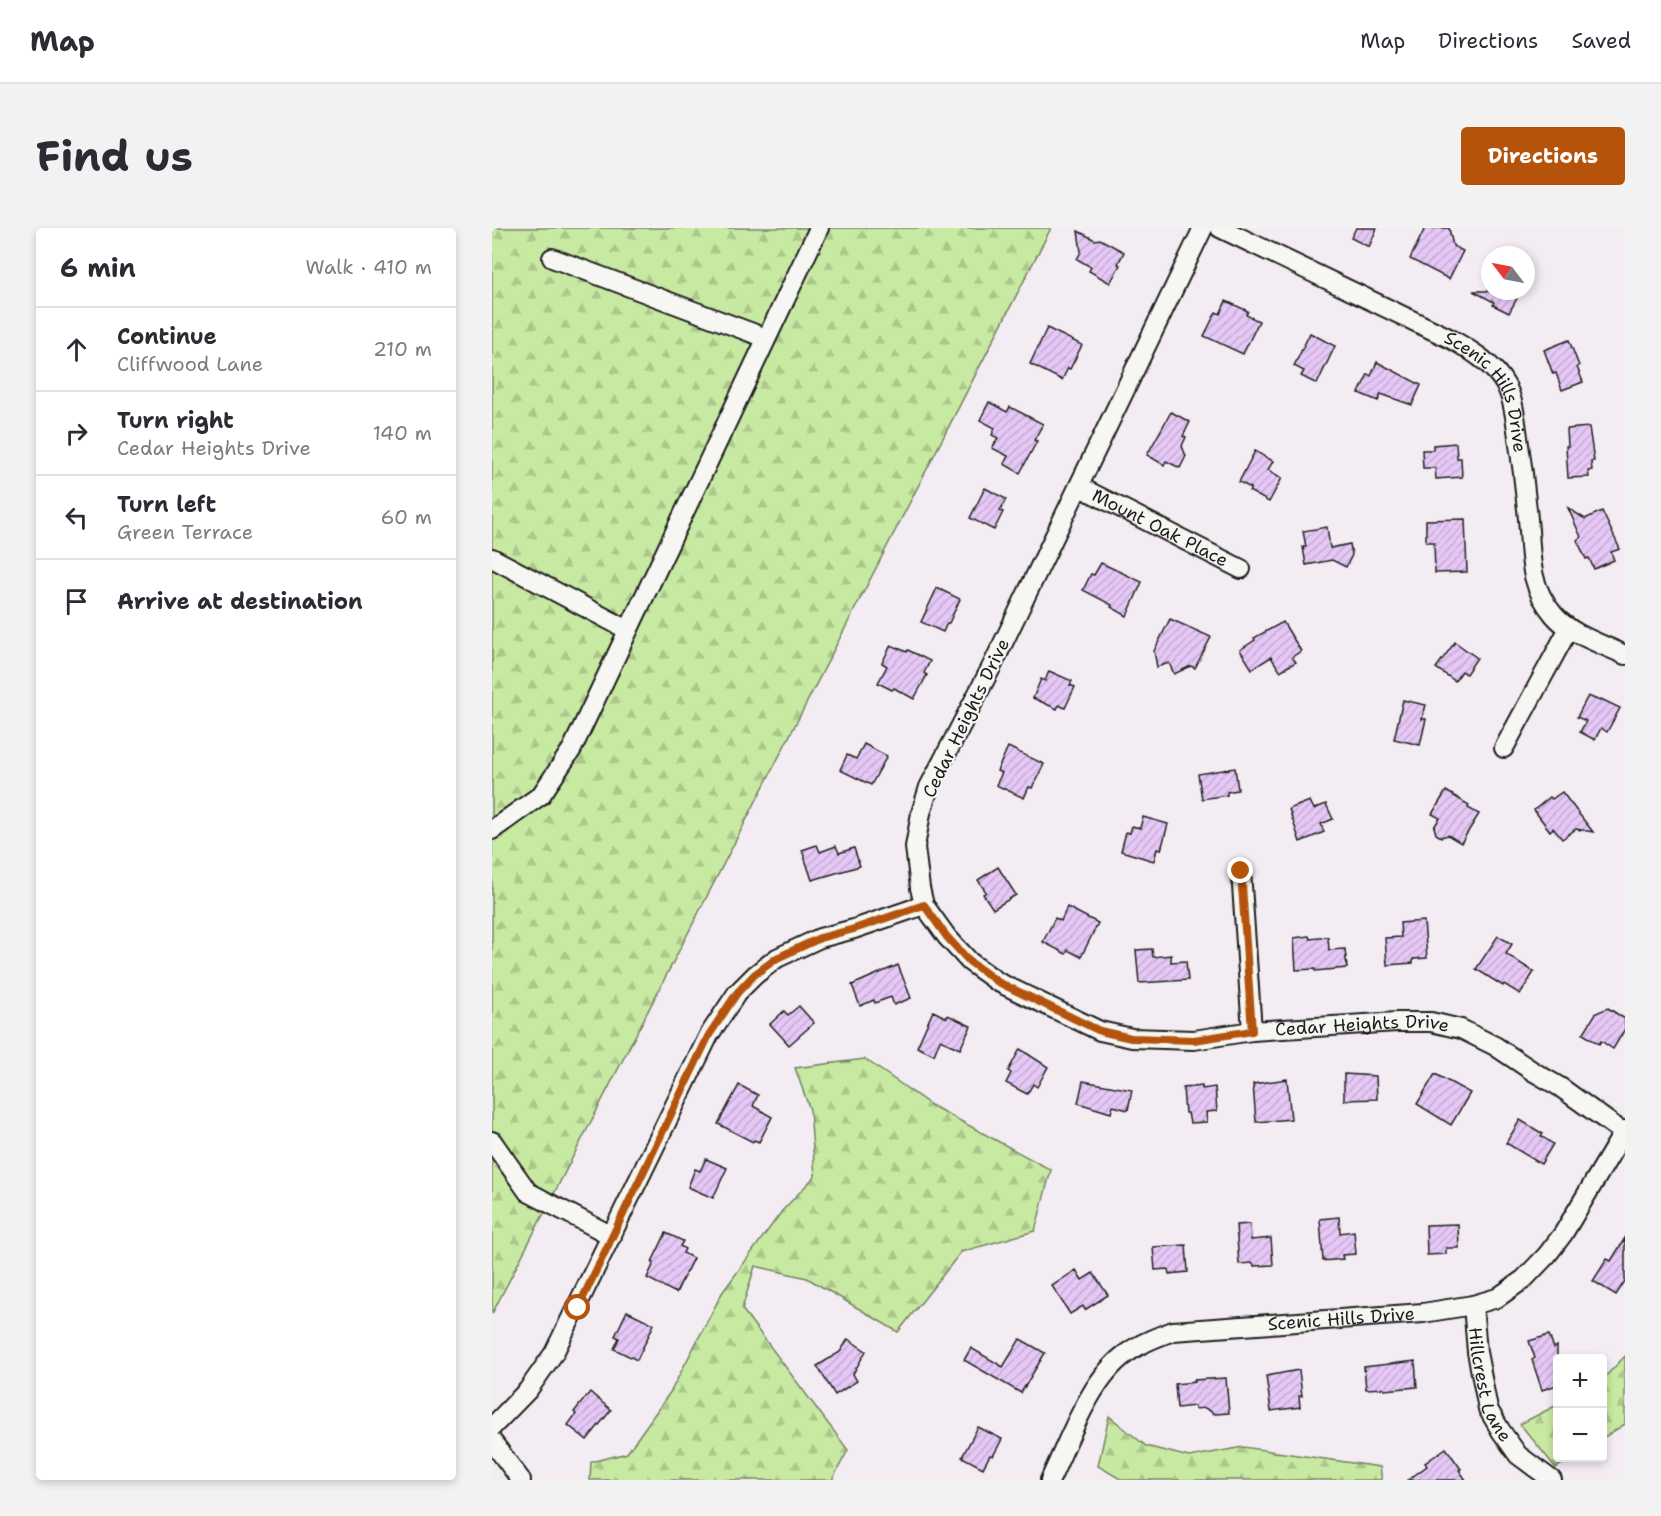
<!DOCTYPE html>
<meta charset="utf-8">
<style>
:root{--surface:#fff;--page:#f2f2f3;--text:#2b2b33;--muted:#7c7c81;--line:#e1e1e2;--accent:#b45309}
body{margin:0;font-family:"Shantell Sans",sans-serif;background:var(--page);color:var(--text)}
.controls{position:absolute;right:18px;bottom:18px;display:grid;overflow:hidden;border-radius:6px;box-shadow:0 3px 9px #0003}
.controls button{width:54px;height:54px;display:grid;place-items:center;padding:0;border:0;border-bottom:2px solid var(--line);background:var(--surface);color:var(--text);font:30px sans-serif}
.compass{position:absolute;left:989px;top:18px;width:54px;height:54px;border-radius:50%;background:var(--surface);box-shadow:0 3px 9px #0003;rotate:302deg}
.stop{position:absolute;width:18px;height:18px;margin:-14px;border:4px solid #b45309;border-radius:50%;background:#fff}
.stop.end{background:#b45309;border-color:#fff;box-shadow:0 2px 6px #0008}
.list{margin:0;padding:0;list-style:none}
h2{display:flex;justify-content:space-between;align-items:center;height:78px;margin:0;padding:0 24px;font-size:26px}
h2 small{font-size:20px;font-weight:400;color:var(--muted)}
.list li{display:grid;grid-template-columns:39px 1fr auto;gap:18px;align-items:center;box-sizing:border-box;height:84px;padding:0 24px;border-top:2px solid var(--line)}
.list b{display:block;font-size:22px;white-space:nowrap}
.list p{margin:0;font-size:20px;white-space:nowrap;color:var(--muted)}
.list em{font-size:20px;font-style:normal;color:var(--muted)}
.icon{flex:none;width:33px;height:33px;fill:none;stroke:currentColor;stroke-width:2;stroke-linecap:round;stroke-linejoin:round}
.map{position:relative;flex:none;width:1133px;height:1252px;overflow:hidden;border-radius:6px}
header{display:flex;align-items:center;gap:36px;box-sizing:border-box;height:84px;padding:0 30px;background:var(--surface);border-bottom:2px solid var(--line)}
header strong{font-size:28px}
nav{display:flex;gap:33px;margin-inline-start:auto;font-size:21px}
.intro{display:flex;align-items:center;justify-content:space-between;box-sizing:border-box;height:144px;padding:0 36px}
h1{margin:0;font-size:42px}
.button{padding:15px 27px;border-radius:6px;background:var(--accent);color:#fff;font-size:21px;font-weight:700}
main{display:flex;gap:36px;padding:0 36px}
aside{flex:1;background:var(--surface);border-radius:6px;box-shadow:0 3px 9px #0003}
.map>svg:first-child{display:block}
.forest{fill:url(#forest-firs);stroke:#72825f;stroke-width:1.5}
.building{fill:url(#building-hatch);stroke:#1c1c1c;stroke-width:1.5}
.lines{fill:none;stroke-linecap:round;stroke-linejoin:round}
.minor-casing{stroke:#1c1c1c;stroke-width:22}
.minor{stroke:#f6f6f2;stroke-width:18}
.route{stroke:#b45309;stroke-width:8}
.labels{text-anchor:middle;stroke-width:4.5;stroke-linejoin:round;paint-order:stroke}
.street-label{font-size:18px;fill:#1c1c1c;stroke:#f6f6f2}
</style>
<header>
<strong>Map</strong>
<nav><a>Map</a><a>Directions</a><a>Saved</a></nav>
</header>
<div class="intro"><h1>Find us</h1><a class="button">Directions</a></div>
<main>
<aside>
<h2>6 min<small>Walk · 410 m</small></h2>
<ul class="list">
<li><svg class="icon" aria-label="ahead" viewBox="0 0 24 24"><path d="M12 20V5M6 11l6-6 6 6"/></svg><div><b>Continue</b><p>Cliffwood Lane</p></div><em>210 m</em></li>
<li><svg class="icon" aria-label="right" viewBox="0 0 24 24"><path d="M7 20v-9h11M14 6l5 5-5 5"/></svg><div><b>Turn right</b><p>Cedar Heights Drive</p></div><em>140 m</em></li>
<li><svg class="icon" aria-label="left" viewBox="0 0 24 24"><path d="M17 20v-9H6M10 6l-5 5 5 5"/></svg><div><b>Turn left</b><p>Green Terrace</p></div><em>60 m</em></li>
<li><svg class="icon" aria-label="arrive" viewBox="0 0 24 24"><path d="M6 21V4h12l-3 4 3 4H6"/></svg><div><b>Arrive at destination</b></div></li>
</ul>
</aside>
<div class="map">
<svg width="1133" height="1252" viewBox="0 0 1133 1252">
<defs>
<pattern id="forest-firs" width="22" height="20" patternUnits="userSpaceOnUse" patternTransform="scale(1.5)"><rect width="22" height="20" fill="#c8e9a2"/><path d="M5 1l3.5 6h-7zM16 11l3.5 6h-7z" fill="#abc78b"/></pattern>
<pattern id="building-hatch" width="6" height="6" patternUnits="userSpaceOnUse" patternTransform="scale(1.5)"><rect width="6" height="6" fill="#e6c8f6"/><path d="M-1 1l2-2M0 6l6-6M5 7l2-2" fill="none" stroke="#c5abd2"/></pattern>
</defs>
<rect width="100%" height="100%" fill="#f3edf3"/>
<filter id="ink" filterUnits="userSpaceOnUse"><feTurbulence type="fractalNoise" baseFrequency=".0167" numOctaves="2"/><feDisplacementMap in="SourceGraphic" scale="12" xChannelSelector="R" yChannelSelector="G"/><feConvolveMatrix kernelMatrix="1 2 1 2 8 2 1 2 1" color-interpolation-filters="sRGB"/></filter>
<g filter="url(#ink)">
<g class="forest">
<path d="M 0,0 L 559,0 L 0,1086 Z"/>
<path d="M 373,831 L 439,877 L 559,942 L 543,1003 L 469,1024 L 406,1104 L 315,1050 L 263,1038 L 250,1081 L 356,1222 L 340,1252 L 98,1252 L 99,1234 L 135,1225 L 179,1163 L 230,1065 L 290,983 L 323,948 L 318,882 L 303,840 Z"/>
<path d="M 1133,1128 L 1133,1196 L 1111,1210 L 1111,1151 Z"/>
<path d="M 1065,1177 L 1066,1230 L 1080,1230 L 1064,1240 L 1028,1196 Z"/>
<path d="M 617,1188 L 654,1218 L 697,1229 L 751,1219 L 888,1239 L 890,1252 L 630,1252 L 606,1238 Z"/>
</g>
<g class="building">
<path d="M 864,0 L 885,0 L 877,19 L 859,10 Z"/>
<path d="M 933,0 L 957,0 L 961,18 L 971,23 L 957,51 L 918,31 Z"/>
<path d="M 586,3 L 603,12 L 608,11 L 632,24 L 626,36 L 628,37 L 618,55 L 597,43 L 599,39 L 585,31 L 589,24 Z"/>
<path d="M 981,63 L 1029,63 L 1017,85 L 1001,77 L 1002,74 Z"/>
<path d="M 734,73 L 756,83 L 754,87 L 767,93 L 751,126 L 712,108 L 724,84 L 728,86 Z"/>
<path d="M 555,100 L 590,117 L 578,141 L 576,140 L 570,152 L 538,136 Z"/>
<path d="M 818,105 L 843,118 L 825,156 L 809,148 L 812,143 L 802,138 Z"/>
<path d="M 1077,112 L 1087,138 L 1085,139 L 1091,154 L 1070,162 L 1064,145 L 1061,146 L 1052,122 Z"/>
<path d="M 885,134 L 929,157 L 920,177 L 889,166 L 886,173 L 867,165 L 876,146 L 879,148 Z"/>
<path d="M 497,174 L 515,184 L 518,179 L 551,196 L 542,212 L 545,213 L 528,245 L 512,236 L 516,228 L 500,220 L 506,210 L 500,207 L 503,200 L 488,192 Z"/>
<path d="M 679,184 L 698,194 L 691,208 L 694,209 L 690,218 L 694,228 L 688,240 L 674,233 L 672,237 L 655,227 Z"/>
<path d="M 1097,199 L 1102,233 L 1099,233 L 1100,242 L 1096,243 L 1097,249 L 1076,250 L 1074,218 L 1076,218 L 1075,201 Z"/>
<path d="M 964,215 L 965,230 L 969,230 L 970,249 L 944,251 L 943,240 L 931,240 L 930,222 L 941,222 L 941,217 Z"/>
<path d="M 763,223 L 781,233 L 776,242 L 790,250 L 777,274 L 757,263 L 759,260 L 747,254 Z"/>
<path d="M 493,260 L 514,271 L 508,283 L 511,284 L 502,302 L 478,290 Z"/>
<path d="M 1076,280 L 1093,291 L 1110,283 L 1128,321 L 1119,324 L 1122,332 L 1102,341 L 1097,330 L 1094,331 L 1085,312 L 1089,309 Z"/>
<path d="M 973,291 L 975,344 L 943,345 L 942,314 L 934,314 L 934,292 Z"/>
<path d="M 835,299 L 838,320 L 858,316 L 860,327 L 854,339 L 840,332 L 814,337 L 811,319 L 814,319 L 811,303 Z"/>
<path d="M 609,335 L 650,354 L 635,388 L 619,379 L 620,377 L 591,362 L 599,346 L 602,347 Z"/>
<path d="M 445,360 L 468,371 L 457,395 L 455,395 L 451,404 L 429,394 Z"/>
<path d="M 678,391 L 719,409 L 703,440 L 699,438 L 682,446 L 677,435 L 665,439 L 662,423 Z"/>
<path d="M 791,394 L 809,423 L 800,429 L 804,434 L 788,443 L 779,429 L 760,441 L 748,422 L 763,412 L 762,410 Z"/>
<path d="M 963,414 L 985,430 L 974,446 L 970,443 L 963,453 L 944,440 Z"/>
<path d="M 399,417 L 415,424 L 416,422 L 438,433 L 432,445 L 435,447 L 422,471 L 402,460 L 400,462 L 386,455 L 395,438 L 390,435 Z"/>
<path d="M 557,443 L 580,453 L 578,457 L 583,459 L 573,480 L 567,477 L 565,481 L 541,470 L 549,451 L 553,453 Z"/>
<path d="M 1096,468 L 1108,473 L 1109,471 L 1128,480 L 1115,504 L 1109,500 L 1103,512 L 1088,504 L 1094,493 L 1085,489 Z"/>
<path d="M 911,472 L 934,477 L 930,491 L 934,491 L 928,517 L 902,511 Z"/>
<path d="M 372,516 L 395,528 L 379,557 L 348,542 L 355,527 L 364,531 Z"/>
<path d="M 516,519 L 552,536 L 540,560 L 537,559 L 532,570 L 504,557 L 510,545 L 505,543 Z"/>
<path d="M 743,540 L 746,562 L 735,564 L 735,567 L 710,571 L 706,546 Z"/>
<path d="M 954,563 L 977,577 L 976,580 L 987,586 L 969,615 L 956,607 L 949,609 L 944,606 L 942,599 L 948,590 L 940,586 Z"/>
<path d="M 1070,564 L 1101,604 L 1084,601 L 1070,611 L 1061,600 L 1058,603 L 1042,582 L 1058,569 L 1060,571 Z"/>
<path d="M 818,573 L 822,581 L 834,576 L 841,591 L 829,596 L 832,604 L 808,614 L 797,581 Z"/>
<path d="M 651,589 L 676,596 L 669,622 L 665,621 L 662,633 L 629,623 L 634,604 L 638,605 L 640,598 L 648,600 Z"/>
<path d="M 325,617 L 328,624 L 344,618 L 347,625 L 362,620 L 368,638 L 320,652 L 310,622 Z"/>
<path d="M 506,639 L 524,667 L 501,681 L 491,666 L 494,664 L 486,652 Z"/>
<path d="M 575,679 L 606,695 L 589,729 L 576,722 L 574,726 L 551,714 L 563,690 L 569,693 Z"/>
<path d="M 932,693 L 935,730 L 921,731 L 921,735 L 895,737 L 893,710 L 909,709 L 908,695 Z"/>
<path d="M 817,708 L 818,711 L 836,709 L 837,722 L 853,721 L 855,740 L 823,743 L 823,741 L 804,742 L 802,710 Z"/>
<path d="M 1006,708 L 1020,716 L 1014,726 L 1042,744 L 1028,766 L 1012,756 L 1011,758 L 984,741 Z"/>
<path d="M 660,721 L 661,729 L 679,727 L 679,734 L 694,733 L 696,752 L 647,755 L 644,722 Z"/>
<path d="M 406,737 L 419,770 L 402,777 L 399,769 L 383,775 L 382,772 L 368,778 L 360,757 Z"/>
<path d="M 307,778 L 322,795 L 297,817 L 278,796 L 292,783 L 296,787 Z"/>
<path d="M 1116,780 L 1133,791 L 1133,801 L 1121,821 L 1109,813 L 1107,816 L 1091,806 L 1104,785 Z"/>
<path d="M 441,783 L 455,790 L 456,787 L 479,798 L 468,821 L 448,812 L 442,827 L 425,819 Z"/>
<path d="M 528,821 L 556,839 L 545,859 L 541,856 L 535,866 L 514,855 L 519,845 L 516,843 Z"/>
<path d="M 852,846 L 884,848 L 885,871 L 852,872 Z"/>
<path d="M 943,846 L 978,865 L 959,897 L 925,876 Z"/>
<path d="M 795,851 L 799,891 L 764,894 L 761,856 Z"/>
<path d="M 591,853 L 640,862 L 636,882 L 621,878 L 619,885 L 586,875 Z"/>
<path d="M 247,857 L 266,867 L 261,878 L 280,889 L 267,914 L 262,912 L 261,914 L 226,896 Z"/>
<path d="M 710,858 L 710,861 L 723,859 L 725,883 L 714,884 L 715,894 L 698,895 L 696,885 L 693,885 L 691,860 Z"/>
<path d="M 1028,892 L 1051,906 L 1049,908 L 1061,916 L 1049,936 L 1014,915 Z"/>
<path d="M 214,931 L 235,940 L 221,970 L 196,959 L 203,941 L 208,943 Z"/>
<path d="M 847,989 L 848,1005 L 862,1003 L 864,1026 L 850,1027 L 851,1031 L 831,1033 L 828,991 Z"/>
<path d="M 758,996 L 759,1012 L 779,1010 L 781,1037 L 762,1038 L 761,1035 L 747,1036 L 744,997 Z"/>
<path d="M 966,996 L 967,1020 L 954,1020 L 954,1026 L 935,1027 L 934,997 Z"/>
<path d="M 174,1005 L 191,1013 L 188,1018 L 193,1021 L 191,1025 L 201,1030 L 184,1065 L 155,1050 L 162,1035 L 160,1034 Z"/>
<path d="M 1133,1010 L 1133,1053 L 1124,1067 L 1101,1053 L 1115,1031 L 1119,1033 Z"/>
<path d="M 694,1017 L 696,1044 L 677,1046 L 676,1041 L 663,1042 L 661,1019 Z"/>
<path d="M 584,1042 L 590,1052 L 601,1045 L 616,1067 L 593,1082 L 591,1078 L 578,1086 L 560,1058 Z"/>
<path d="M 135,1083 L 162,1096 L 145,1132 L 122,1121 L 127,1110 L 123,1108 Z"/>
<path d="M 1057,1107 L 1062,1120 L 1065,1118 L 1065,1157 L 1050,1162 L 1040,1132 L 1043,1130 L 1037,1113 Z"/>
<path d="M 356,1111 L 374,1123 L 361,1146 L 365,1153 L 343,1167 L 325,1138 L 348,1124 Z"/>
<path d="M 528,1111 L 553,1125 L 529,1165 L 472,1132 L 479,1120 L 511,1139 Z"/>
<path d="M 923,1133 L 925,1159 L 892,1162 L 892,1160 L 874,1161 L 872,1139 Z"/>
<path d="M 807,1142 L 810,1168 L 807,1168 L 808,1179 L 779,1183 L 774,1148 Z"/>
<path d="M 734,1150 L 737,1185 L 723,1186 L 713,1180 L 703,1181 L 703,1178 L 685,1180 L 683,1156 L 703,1154 L 702,1152 Z"/>
<path d="M 98,1164 L 119,1182 L 95,1212 L 76,1197 L 84,1186 L 82,1184 Z"/>
<path d="M 486,1199 L 510,1211 L 501,1228 L 498,1227 L 491,1240 L 470,1229 Z"/>
<path d="M 954,1220 L 969,1241 L 967,1242 L 974,1252 L 916,1252 L 935,1238 L 933,1235 Z"/>
</g>
<g class="lines">
<g class="minor-casing">
<g id="minor">
<path id="s1" d="M 711,0 L 500,438 L 437,559 L 429,585 L 423,619 L 428,660 L 432,677 L 455,709 L 478,734 L 506,754 L 608,803 L 640,810 L 702,812 L 760,803 L 905,794 L 939,794 L 969,801 L 1003,818 L 1042,844 L 1068,859 L 1132,905"/>
<path id="s2" d="M 728,0 L 959,111 C 980,123 1002,136 1014,158 C 1021,170 1023,188 1025,202 C 1030,235 1034,268 1037,302 C 1039,335 1039,360 1062,387 C 1079,407 1110,416 1133,427"/>
<path d="M 60,30 L 274,110"/>
<path id="s3" d="M 588,259 L 749,341"/>
<path d="M 0,330 L 136,402"/>
<path d="M 1012,520 L 1077,400"/>
<path d="M 0,602 L 49,567 L 80,521 L 327,0"/>
<path d="M 749,643 L 760,803"/>
<path d="M 0,913 L 36,964 L 120,1008"/>
<path id="s4" d="M 981,1077 L 985,1124 L 996,1181 L 1009,1203 L 1026,1227 L 1060,1252"/>
<path d="M 0,1199 L 36,1162 L 62,1125 L 217,807 L 245,765 L 263,747 L 285,730 L 328,710 L 362,701 L 432,677"/>
<path d="M 0,1213 L 29,1252"/>
<path id="s5" d="M 558,1252 C 576,1214 599,1149 635,1125 C 649,1115 665,1109 681,1103 L 931,1085 L 981,1077 L 1005,1070 L 1032,1051 L 1055,1027 L 1071,1006 L 1133,902"/>
</g>
</g>
<use href="#minor" class="minor"/>
</g>
</g>
<g class="lines" filter="url(#ink)">
<path class="route" d="M 86,1080 L 217,807 L 245,765 L 262,747 L 285,730 L 328,710 L 362,701 L 432,677 L 455,709 L 478,734 L 506,754 L 608,803 L 639,810 L 702,812 L 760,803 L 749,643"/>
</g>
<g class="labels">
<g class="street-label">
<text dy="6" stroke="none"><textPath href="#s2" startOffset="324">Scenic Hills Drive</textPath></text>
<text dy="6" stroke="none"><textPath href="#s3" startOffset="90">Mount Oak Place</textPath></text>
<text transform="translate(474 490) rotate(-64)" y="6">Cedar Heights Drive</text>
<text dy="6" stroke="none"><textPath href="#s1" startOffset="1228">Cedar Heights Drive</textPath></text>
<text dy="6" stroke="none"><textPath href="#s5" startOffset="370">Scenic Hills Drive</textPath></text>
<text dy="6" stroke="none"><textPath href="#s4" startOffset="82">Hillcrest Lane</textPath></text>
</g>
</g>
</svg>
<div class="controls">
<button>+</button>
<button>−</button>
</div>
<svg class="compass" viewBox="-18 -18 36 36"><path d="M0-13l5 13h-10z" fill="#e53935"/><path d="M0 13l5-13h-10z" fill="#7c7c81"/></svg>
<div class="stop" style="left:86px;top:1080px"></div>
<div class="stop end" style="left:749px;top:643px"></div>
</div>
</main>
